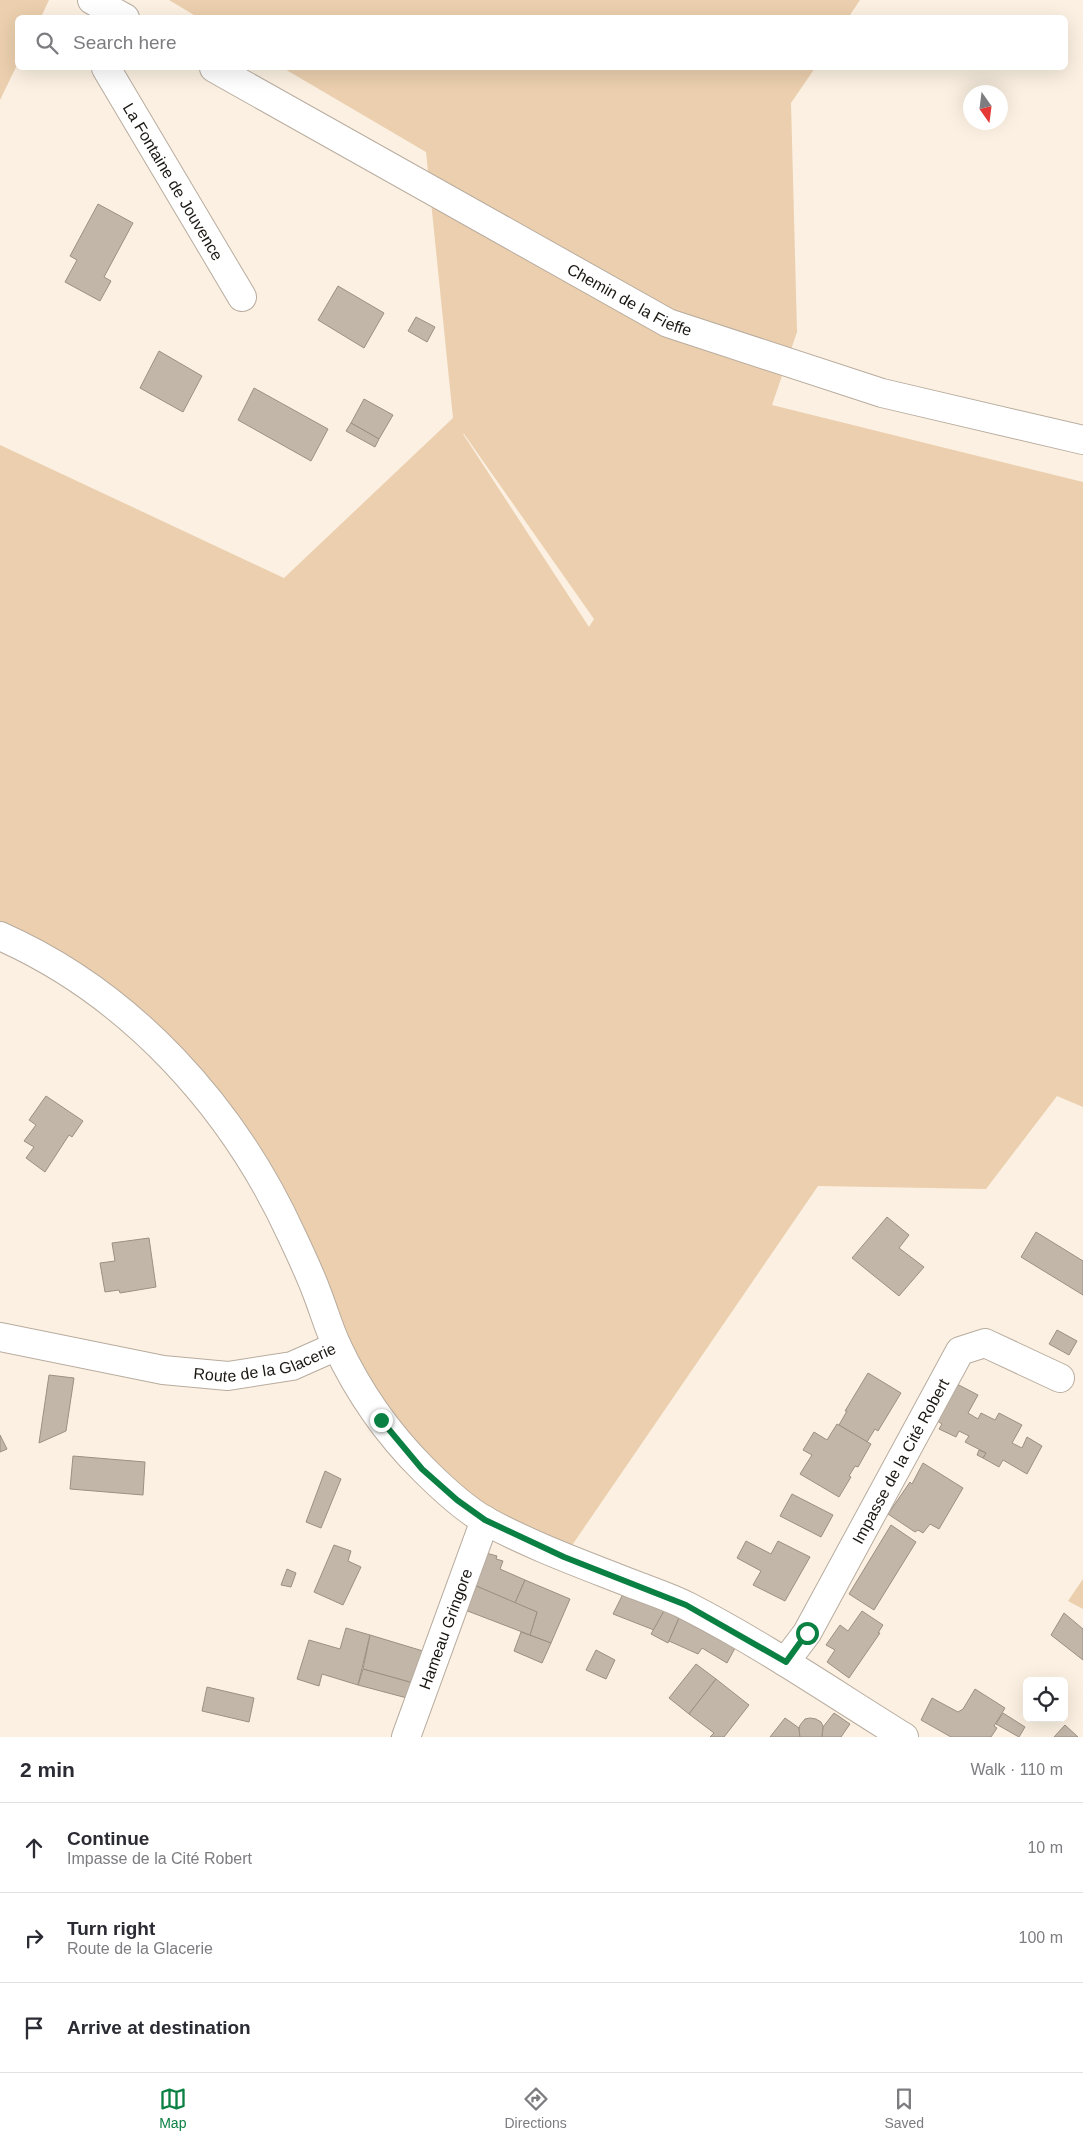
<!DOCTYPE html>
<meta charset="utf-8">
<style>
:root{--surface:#fff;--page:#f7f7f7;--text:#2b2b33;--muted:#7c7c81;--line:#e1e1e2;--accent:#0b8043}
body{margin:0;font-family:Arial,sans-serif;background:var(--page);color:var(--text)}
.controls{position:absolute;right:15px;bottom:15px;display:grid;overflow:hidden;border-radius:8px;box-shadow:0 5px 20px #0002}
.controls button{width:45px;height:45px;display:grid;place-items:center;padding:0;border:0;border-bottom:1px solid var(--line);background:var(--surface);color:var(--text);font:25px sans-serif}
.compass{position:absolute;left:963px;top:85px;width:45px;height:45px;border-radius:50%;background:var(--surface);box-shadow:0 5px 20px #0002;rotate:166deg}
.stop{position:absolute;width:15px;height:15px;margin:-11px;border:4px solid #0b8043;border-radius:50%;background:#fff}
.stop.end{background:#0b8043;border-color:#fff;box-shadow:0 1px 5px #0008}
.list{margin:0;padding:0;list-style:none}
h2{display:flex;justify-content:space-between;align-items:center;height:65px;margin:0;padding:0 20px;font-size:21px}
h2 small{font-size:16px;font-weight:400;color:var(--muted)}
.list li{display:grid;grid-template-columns:32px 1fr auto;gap:15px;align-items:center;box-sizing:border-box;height:90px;padding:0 20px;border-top:1px solid var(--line)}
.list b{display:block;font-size:19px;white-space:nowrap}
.list p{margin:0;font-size:16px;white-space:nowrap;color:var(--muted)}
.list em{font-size:16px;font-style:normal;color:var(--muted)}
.icon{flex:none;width:28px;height:28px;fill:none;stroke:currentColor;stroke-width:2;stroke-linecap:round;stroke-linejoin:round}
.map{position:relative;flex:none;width:1083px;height:1737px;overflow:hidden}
.search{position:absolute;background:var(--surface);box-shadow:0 5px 20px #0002;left:15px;right:15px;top:15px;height:55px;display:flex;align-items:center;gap:12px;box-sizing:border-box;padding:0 18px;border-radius:8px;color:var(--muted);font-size:19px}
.sheet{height:335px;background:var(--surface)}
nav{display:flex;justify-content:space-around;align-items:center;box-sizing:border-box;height:70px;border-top:1px solid var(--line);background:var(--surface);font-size:14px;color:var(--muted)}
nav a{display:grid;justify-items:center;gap:2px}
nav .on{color:var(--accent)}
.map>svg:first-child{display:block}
.green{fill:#ebcfae;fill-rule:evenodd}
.building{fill:#c2b6a9;stroke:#9b9083}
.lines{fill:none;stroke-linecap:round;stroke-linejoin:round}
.minor-casing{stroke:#b8ac9f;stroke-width:30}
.minor{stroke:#fff;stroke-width:28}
.route{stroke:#0b8043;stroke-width:6}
.labels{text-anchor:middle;stroke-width:4.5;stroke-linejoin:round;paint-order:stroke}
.street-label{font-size:16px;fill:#1a1611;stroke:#fff}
</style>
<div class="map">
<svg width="1083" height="1737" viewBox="0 0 1083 1737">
<rect width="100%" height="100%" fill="#fbf0e1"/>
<g class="green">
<path d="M 0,0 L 49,0 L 41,17 L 18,18 L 17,65 L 0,100 Z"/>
<path d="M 169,0 L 860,0 L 848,18 L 199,18 Z"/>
<path d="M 283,68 L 815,68 L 791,103 L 797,332 L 772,405 L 1083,482 L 1083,1107 L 1057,1096 L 986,1189 L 818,1186 L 564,1557 L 485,1520 L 381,1421 L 291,1232 L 153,1038 L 0,936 L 0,445 L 284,578 L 453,418 L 426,152 ZM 464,434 L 594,619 L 589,627 L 463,434 Z"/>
<path d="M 1083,1579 L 1083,1609 L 1068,1601 Z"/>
</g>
<g class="building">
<path d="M 98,204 L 133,223 L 104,277 L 111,281 L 100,301 L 65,282 L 77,260 L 70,256 Z"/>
<path d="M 338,286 L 384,313 L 364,348 L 318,320 Z"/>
<path d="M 416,317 L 435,327 L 427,342 L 408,331 Z"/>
<path d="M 159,351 L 202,376 L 183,412 L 140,388 Z"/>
<path d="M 254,388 L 328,429 L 311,461 L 238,420 Z"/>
<path d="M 364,399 L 393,415 L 379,439 L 351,423 Z"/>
<path d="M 351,423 L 379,439 L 375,447 L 346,431 Z"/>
<path d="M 46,1096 L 83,1121 L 72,1137 L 69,1135 L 45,1172 L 26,1158 L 34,1147 L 24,1141 L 36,1125 L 29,1120 Z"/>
<path d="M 887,1217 L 909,1235 L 899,1248 L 924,1267 L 899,1296 L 852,1258 Z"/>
<path d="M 1036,1232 L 1083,1261 L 1083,1295 L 1021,1257 Z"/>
<path d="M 149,1238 L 156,1287 L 120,1293 L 119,1290 L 105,1292 L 100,1263 L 115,1261 L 112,1243 Z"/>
<path d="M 1057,1330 L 1077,1341 L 1069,1355 L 1049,1344 Z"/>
<path d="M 868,1373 L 901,1393 L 878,1431 L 875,1429 L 867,1442 L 839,1425 L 847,1411 L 845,1411 Z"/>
<path d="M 49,1375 L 74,1378 L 66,1431 L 39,1443 Z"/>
<path d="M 955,1383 L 978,1395 L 968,1413 L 978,1419 L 981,1413 L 995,1420 L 999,1413 L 1022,1425 L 1012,1443 L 1022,1448 L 1027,1437 L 1042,1446 L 1027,1474 L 1003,1460 L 999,1467 L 983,1458 L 986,1453 L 965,1442 L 969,1436 L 959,1431 L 956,1437 L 939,1429 L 942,1424 L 936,1420 Z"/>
<path d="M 837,1424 L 871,1444 L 858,1467 L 855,1466 L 849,1476 L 851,1477 L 839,1497 L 800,1474 L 812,1455 L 803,1450 L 814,1432 L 827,1440 Z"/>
<path d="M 0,1435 L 7,1449 L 0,1452 Z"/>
<path d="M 979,1450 L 986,1453 L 983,1458 L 977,1455 Z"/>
<path d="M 73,1456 L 145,1462 L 143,1495 L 70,1489 Z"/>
<path d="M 923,1463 L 963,1488 L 939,1529 L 930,1524 L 923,1533 L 918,1530 L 915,1532 L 888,1514 L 910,1482 L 912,1484 Z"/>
<path d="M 325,1471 L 341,1479 L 321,1528 L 306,1522 Z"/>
<path d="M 792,1494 L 833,1515 L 821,1537 L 780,1516 Z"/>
<path d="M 891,1525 L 916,1542 L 874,1610 L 849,1594 Z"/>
<path d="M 746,1541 L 771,1554 L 778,1541 L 810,1557 L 785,1601 L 753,1585 L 761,1571 L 737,1558 Z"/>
<path d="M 334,1545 L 351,1551 L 348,1561 L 361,1567 L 343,1605 L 314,1592 Z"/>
<path d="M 486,1553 L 497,1556 L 496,1559 L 503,1561 L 500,1569 L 525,1580 L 515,1603 L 474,1585 Z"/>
<path d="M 287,1569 L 296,1573 L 291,1587 L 281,1585 Z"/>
<path d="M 525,1580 L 570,1599 L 551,1643 L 530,1635 L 537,1612 L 515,1603 Z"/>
<path d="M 474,1585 L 537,1612 L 530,1635 L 465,1610 Z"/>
<path d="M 623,1594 L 664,1611 L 654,1630 L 613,1614 Z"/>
<path d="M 664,1611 L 679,1618 L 668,1643 L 651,1634 Z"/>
<path d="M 862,1611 L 883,1625 L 878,1633 L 880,1633 L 849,1678 L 827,1662 L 835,1650 L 826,1645 L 840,1625 L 848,1631 Z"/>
<path d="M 1064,1613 L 1083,1629 L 1083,1660 L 1051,1635 Z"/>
<path d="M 679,1618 L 735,1648 L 727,1663 L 702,1648 L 698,1654 L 669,1641 Z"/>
<path d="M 346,1628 L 370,1635 L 358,1685 L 322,1674 L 319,1686 L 297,1679 L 309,1640 L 340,1649 Z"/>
<path d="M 521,1632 L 551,1643 L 542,1663 L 514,1651 Z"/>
<path d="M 370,1635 L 423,1651 L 413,1683 L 363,1669 Z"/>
<path d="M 596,1650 L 615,1660 L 606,1679 L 586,1670 Z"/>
<path d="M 696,1664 L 716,1679 L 689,1714 L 669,1698 Z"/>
<path d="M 363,1669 L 413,1683 L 407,1698 L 358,1685 Z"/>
<path d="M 716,1679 L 749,1705 L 724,1737 L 710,1737 L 714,1733 L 689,1714 Z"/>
<path d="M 207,1687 L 254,1698 L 249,1722 L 202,1711 Z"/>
<path d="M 975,1689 L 1005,1708 L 994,1726 L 997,1728 L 991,1737 L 951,1737 L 921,1720 L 932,1698 L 958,1712 L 963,1709 Z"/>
<path d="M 834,1713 L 850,1724 L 841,1737 L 822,1737 L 823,1727 Z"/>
<path d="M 1003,1713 L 1025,1727 L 1019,1737 L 996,1724 Z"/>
<path d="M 785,1718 L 799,1728 L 800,1737 L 770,1737 Z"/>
<path d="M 810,1718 L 816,1719 L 821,1722 L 823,1726 L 822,1737 L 800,1737 L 799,1729 L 800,1725 L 805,1719 Z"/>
<path d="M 1065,1725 L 1078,1737 L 1054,1737 Z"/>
</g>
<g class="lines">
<g class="minor-casing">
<g id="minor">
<path d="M 92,0 L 125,18"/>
<path id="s1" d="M 106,68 L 242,297"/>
<path id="s2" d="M 214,68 L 668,323 L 882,393 L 1083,440"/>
<path d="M 0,936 C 131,994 233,1107 292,1236 C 301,1255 310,1274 317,1293 C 324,1311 329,1329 337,1346 C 358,1391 388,1434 423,1469 C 442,1488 463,1508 486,1521 C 532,1546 582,1564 630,1583 C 650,1591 670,1597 689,1607 C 763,1645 833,1693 904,1737"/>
<path id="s3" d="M 0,1337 L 163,1370 L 228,1376 L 292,1366 L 337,1346"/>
<path id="s4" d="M 785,1662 L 807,1633 L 960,1351 L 985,1343 L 1060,1378"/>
<path id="s5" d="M 406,1737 L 485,1520"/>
</g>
</g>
<use href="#minor" class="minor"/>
</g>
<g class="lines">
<path class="route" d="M 381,1420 L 422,1469 L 457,1500 L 485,1520 L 564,1557 L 686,1605 L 786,1662 L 807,1633"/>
</g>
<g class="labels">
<g class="street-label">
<text dy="6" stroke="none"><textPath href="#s1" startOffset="132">La Fontaine de Jouvence</textPath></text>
<text dy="6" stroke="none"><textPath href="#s2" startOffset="476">Chemin de la Fieffe</textPath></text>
<text dy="6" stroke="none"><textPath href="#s3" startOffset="270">Route de la Glacerie</textPath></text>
<text dy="6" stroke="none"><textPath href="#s4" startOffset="232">Impasse de la Cité Robert</textPath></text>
<text dy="6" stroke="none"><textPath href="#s5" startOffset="115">Hameau Gringore</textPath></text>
</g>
</g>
</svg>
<div class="controls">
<button><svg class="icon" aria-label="locate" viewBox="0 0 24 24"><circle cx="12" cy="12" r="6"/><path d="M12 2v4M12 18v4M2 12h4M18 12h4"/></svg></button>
</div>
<svg class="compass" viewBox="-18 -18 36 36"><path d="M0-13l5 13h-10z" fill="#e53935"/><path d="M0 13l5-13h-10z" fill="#7c7c81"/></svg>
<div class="stop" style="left:807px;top:1633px"></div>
<div class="stop end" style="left:381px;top:1420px"></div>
<div class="search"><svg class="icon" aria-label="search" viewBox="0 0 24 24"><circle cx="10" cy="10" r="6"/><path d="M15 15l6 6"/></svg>Search here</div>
</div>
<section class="sheet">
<h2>2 min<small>Walk · 110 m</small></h2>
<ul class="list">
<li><svg class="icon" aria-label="ahead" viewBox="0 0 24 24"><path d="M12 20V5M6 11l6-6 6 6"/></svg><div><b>Continue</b><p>Impasse de la Cité Robert</p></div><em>10 m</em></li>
<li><svg class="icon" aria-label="right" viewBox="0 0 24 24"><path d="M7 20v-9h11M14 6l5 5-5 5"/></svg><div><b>Turn right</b><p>Route de la Glacerie</p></div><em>100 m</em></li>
<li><svg class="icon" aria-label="arrive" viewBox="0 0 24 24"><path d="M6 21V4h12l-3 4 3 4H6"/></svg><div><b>Arrive at destination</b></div></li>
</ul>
</section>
<nav>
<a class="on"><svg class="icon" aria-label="map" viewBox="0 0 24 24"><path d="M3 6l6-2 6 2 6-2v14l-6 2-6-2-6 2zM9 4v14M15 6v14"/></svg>Map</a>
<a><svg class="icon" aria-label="directions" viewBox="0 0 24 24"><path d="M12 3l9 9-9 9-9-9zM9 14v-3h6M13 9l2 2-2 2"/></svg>Directions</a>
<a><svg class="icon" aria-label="saved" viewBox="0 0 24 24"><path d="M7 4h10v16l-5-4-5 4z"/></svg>Saved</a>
</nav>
